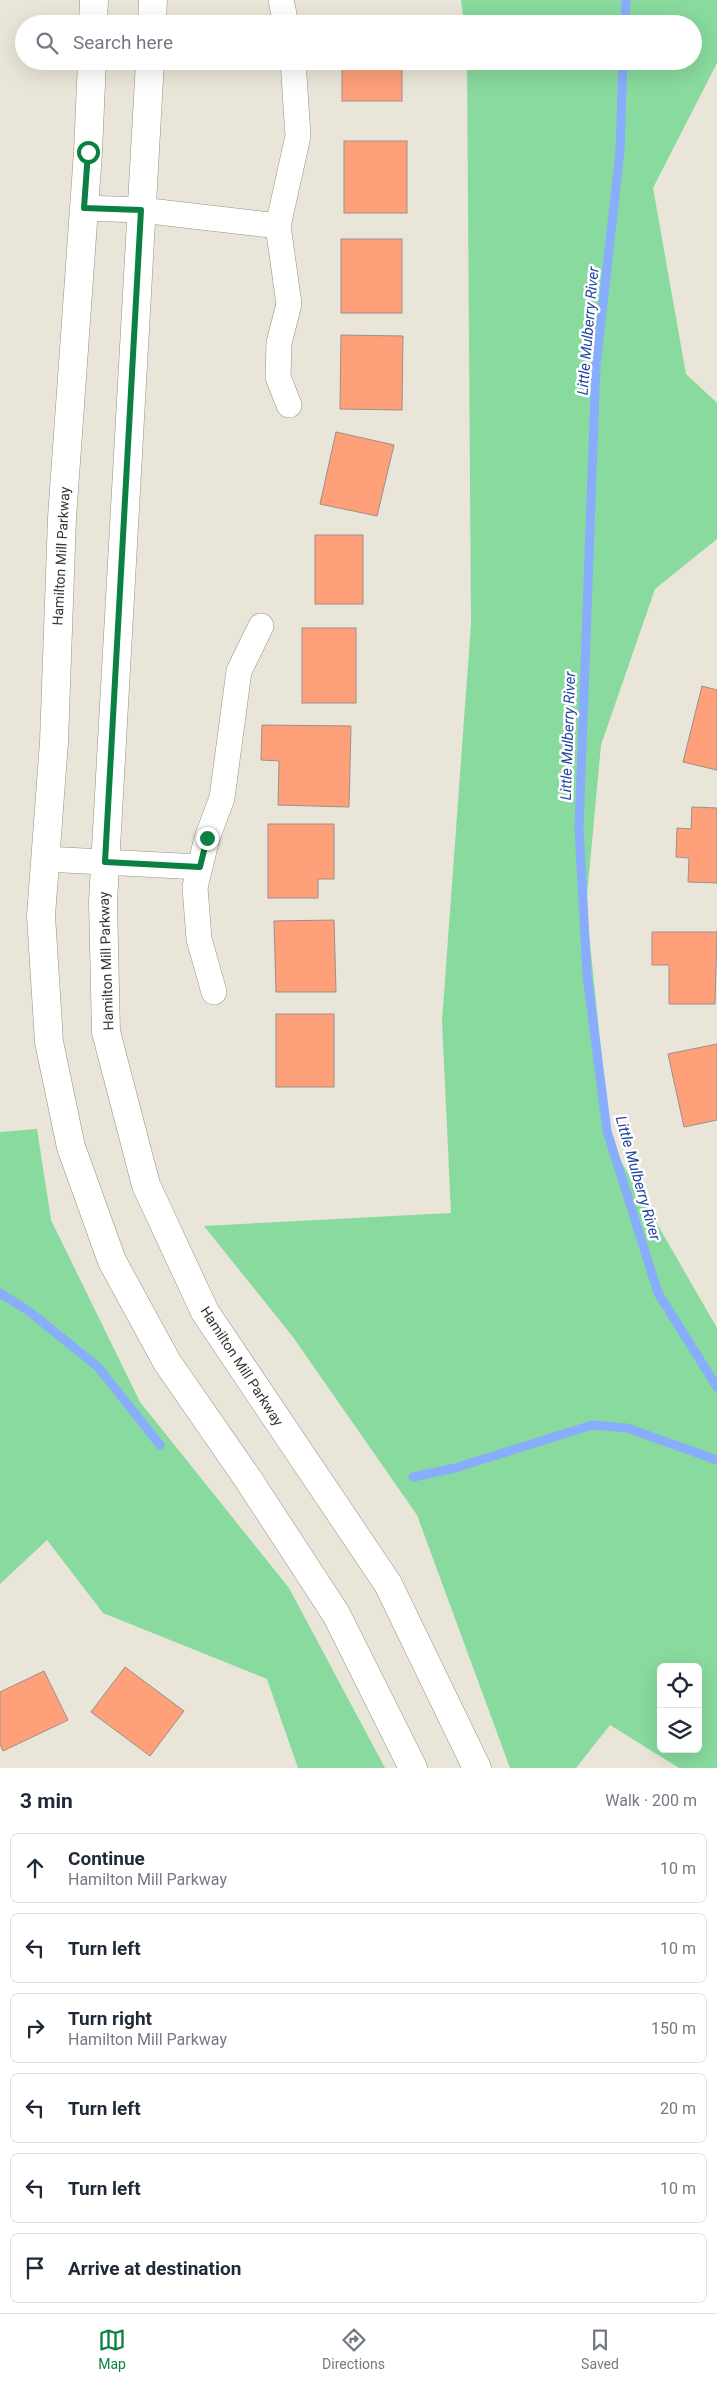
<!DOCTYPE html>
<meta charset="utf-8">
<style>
:root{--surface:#fff;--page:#f2f2f3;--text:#1f2937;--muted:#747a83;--line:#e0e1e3;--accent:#0b8043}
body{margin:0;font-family:Roboto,sans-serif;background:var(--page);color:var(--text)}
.controls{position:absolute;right:15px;bottom:15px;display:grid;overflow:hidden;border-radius:8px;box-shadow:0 5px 20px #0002}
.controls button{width:45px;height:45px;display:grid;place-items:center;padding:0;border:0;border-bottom:1px solid var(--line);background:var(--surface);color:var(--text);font:25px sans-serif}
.stop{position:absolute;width:15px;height:15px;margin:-11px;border:4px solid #0b8043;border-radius:50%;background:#fff}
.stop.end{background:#0b8043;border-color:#fff;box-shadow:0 1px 5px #0008}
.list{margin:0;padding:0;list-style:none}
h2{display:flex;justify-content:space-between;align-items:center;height:65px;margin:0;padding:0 20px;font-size:21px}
h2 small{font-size:16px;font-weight:400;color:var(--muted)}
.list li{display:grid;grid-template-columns:32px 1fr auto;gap:15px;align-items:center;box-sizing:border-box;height:70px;margin:0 10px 10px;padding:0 10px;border:1px solid var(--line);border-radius:8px}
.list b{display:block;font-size:19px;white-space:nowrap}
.list p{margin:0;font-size:16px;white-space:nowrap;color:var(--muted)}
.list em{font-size:16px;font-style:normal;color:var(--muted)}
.icon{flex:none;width:28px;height:28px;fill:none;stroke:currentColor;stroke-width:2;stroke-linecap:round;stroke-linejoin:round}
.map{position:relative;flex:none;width:717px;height:1768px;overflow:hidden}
.search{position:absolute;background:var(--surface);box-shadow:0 5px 20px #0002;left:15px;right:15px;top:15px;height:55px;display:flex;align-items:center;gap:12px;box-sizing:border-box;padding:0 18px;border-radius:28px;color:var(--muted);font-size:19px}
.sheet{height:545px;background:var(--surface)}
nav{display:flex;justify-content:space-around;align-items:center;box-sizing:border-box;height:70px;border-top:1px solid var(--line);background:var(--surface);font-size:14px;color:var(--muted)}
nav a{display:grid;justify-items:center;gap:2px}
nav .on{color:var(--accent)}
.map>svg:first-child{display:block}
.green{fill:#88da9e;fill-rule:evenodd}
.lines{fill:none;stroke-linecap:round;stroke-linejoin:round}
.stream{stroke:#88adfd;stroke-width:9}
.building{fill:#fea07a;stroke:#9d8f8a}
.street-casing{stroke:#959285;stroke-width:26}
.secondary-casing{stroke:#959285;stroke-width:29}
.street{stroke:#fff;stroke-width:25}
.secondary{stroke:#fff;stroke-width:28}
.route{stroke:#0b8043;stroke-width:6}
.labels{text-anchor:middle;stroke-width:5;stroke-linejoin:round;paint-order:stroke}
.street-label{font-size:14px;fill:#363530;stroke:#fff}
.water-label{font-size:15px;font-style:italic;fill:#2245a0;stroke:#fff}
</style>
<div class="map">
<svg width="717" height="1768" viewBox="0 0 717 1768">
<rect width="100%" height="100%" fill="#e9e5d8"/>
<g class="green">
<path d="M 461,0 L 717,0 L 717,63 L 653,188 L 686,374 L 717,403 L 717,539 L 655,589 L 601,745 L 586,906 L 611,1144 L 717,1328 L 717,1768 L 679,1768 L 610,1725 L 576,1768 L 510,1768 L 417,1515 L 293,1337 L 204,1226 L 451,1213 L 442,1021 L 471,624 L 467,61 L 693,61 L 693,24 L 464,24 ZM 661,1667 L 698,1667 L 698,1749 L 661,1749 Z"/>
<path d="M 37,1129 L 51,1220 L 140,1402 L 289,1588 L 385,1768 L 298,1768 L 267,1679 L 103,1613 L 47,1540 L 0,1584 L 0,1132 Z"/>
</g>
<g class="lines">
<g class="stream">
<path d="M 625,24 L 626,0"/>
<path d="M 623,61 L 620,151 L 596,366 L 579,829 L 587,975 L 607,1131 L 658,1293 L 717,1387"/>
<path d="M 0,1293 L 30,1312 L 98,1367 L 160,1445"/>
<path d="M 413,1477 L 455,1468 L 592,1425 L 627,1428 L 717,1460"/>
</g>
</g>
<g class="building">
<rect x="342" y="61" width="60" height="40"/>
<rect x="344" y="141" width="63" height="72"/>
<rect x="341" y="239" width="61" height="74"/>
<path d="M 341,335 L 403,336 L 402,410 L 340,409 Z"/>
<path d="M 336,432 L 394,445 L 377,516 L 320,504 Z"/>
<rect x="315" y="535" width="48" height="69"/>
<rect x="302" y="628" width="54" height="75"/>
<path d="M 702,686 L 717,690 L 717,770 L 683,762 Z"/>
<path d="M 262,725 L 351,726 L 349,807 L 278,805 L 279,761 L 261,760 Z"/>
<path d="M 692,807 L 717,808 L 717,883 L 688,882 L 689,858 L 676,857 L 677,828 L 691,829 Z"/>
<path d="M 268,824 L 334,824 L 334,879 L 318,879 L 318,898 L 268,898 Z"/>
<path d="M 334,920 L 336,992 L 276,992 L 274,921 Z"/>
<path d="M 652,932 L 717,932 L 715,1004 L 669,1004 L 669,965 L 652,965 Z"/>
<rect x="276" y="1014" width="58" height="73"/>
<path d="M 717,1044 L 717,1120 L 684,1127 L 668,1054 Z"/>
<path d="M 125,1667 L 184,1711 L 150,1756 L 91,1712 Z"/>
<path d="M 44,1671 L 68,1720 L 3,1751 L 0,1744 L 0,1692 Z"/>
</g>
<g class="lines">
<g class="street-casing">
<g id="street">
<path d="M 281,0 L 286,24"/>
<path d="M 84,208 L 141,210 L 278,226"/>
<path d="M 289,405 L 278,377 L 279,343 L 289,304 L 278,226 L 298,136 L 293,61"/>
<path d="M 45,859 L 200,867"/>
<path d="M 214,992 L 199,939 L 195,887 L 207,838 L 222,798 L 239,671 L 261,626"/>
</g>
</g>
<g class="secondary-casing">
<g id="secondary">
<path d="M 93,24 L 94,0"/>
<path d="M 152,24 L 153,0"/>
<path d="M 92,61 L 88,152 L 62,518 L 54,742 L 41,916 L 49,1042 L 71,1147 L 112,1261 L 167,1362 L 248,1479 L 336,1614 L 413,1768"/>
<path d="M 150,61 L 103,902 L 106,1032 L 146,1185 L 205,1312 L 388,1584 L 477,1768"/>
</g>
</g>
<use href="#street" class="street"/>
<use href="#secondary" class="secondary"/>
</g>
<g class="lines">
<path class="route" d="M 88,152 L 84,208 L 141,210 L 105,862 L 200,867 L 207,838"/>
</g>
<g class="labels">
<g class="street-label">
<text transform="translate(61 556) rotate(-87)" y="5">Hamilton Mill Parkway</text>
<text transform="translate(106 961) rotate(-92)" y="5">Hamilton Mill Parkway</text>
<text transform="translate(242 1366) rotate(57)" y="5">Hamilton Mill Parkway</text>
</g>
<g class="water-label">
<text transform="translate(588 331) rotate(-85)" y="5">Little Mulberry River</text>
<text transform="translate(568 736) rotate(-88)" y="5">Little Mulberry River</text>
<text transform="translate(638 1178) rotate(74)" y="5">Little Mulberry River</text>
</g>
</g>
</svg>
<div class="controls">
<button><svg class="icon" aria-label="locate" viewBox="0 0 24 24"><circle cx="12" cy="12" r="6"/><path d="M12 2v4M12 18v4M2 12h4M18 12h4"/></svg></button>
<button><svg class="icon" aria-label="layers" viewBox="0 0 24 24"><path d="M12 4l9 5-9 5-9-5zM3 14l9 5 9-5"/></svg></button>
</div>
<div class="stop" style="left:88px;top:152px"></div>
<div class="stop end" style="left:207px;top:838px"></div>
<div class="search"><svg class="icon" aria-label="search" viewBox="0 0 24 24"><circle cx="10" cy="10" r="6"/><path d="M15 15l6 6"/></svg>Search here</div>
</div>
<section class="sheet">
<h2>3 min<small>Walk · 200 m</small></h2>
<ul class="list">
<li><svg class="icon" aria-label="ahead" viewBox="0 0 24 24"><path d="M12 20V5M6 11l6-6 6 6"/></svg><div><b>Continue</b><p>Hamilton Mill Parkway</p></div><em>10 m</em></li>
<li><svg class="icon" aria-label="left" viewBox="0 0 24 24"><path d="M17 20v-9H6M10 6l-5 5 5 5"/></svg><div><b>Turn left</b></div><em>10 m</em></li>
<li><svg class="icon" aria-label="right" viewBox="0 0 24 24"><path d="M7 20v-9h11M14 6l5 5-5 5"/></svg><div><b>Turn right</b><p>Hamilton Mill Parkway</p></div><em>150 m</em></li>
<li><svg class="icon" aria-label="left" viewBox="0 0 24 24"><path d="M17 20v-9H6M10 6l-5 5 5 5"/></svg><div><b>Turn left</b></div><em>20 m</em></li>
<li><svg class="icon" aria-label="left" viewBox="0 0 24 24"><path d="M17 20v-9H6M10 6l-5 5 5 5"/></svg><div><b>Turn left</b></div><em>10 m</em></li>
<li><svg class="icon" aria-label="arrive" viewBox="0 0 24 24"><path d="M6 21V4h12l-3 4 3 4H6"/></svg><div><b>Arrive at destination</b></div></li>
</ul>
</section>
<nav>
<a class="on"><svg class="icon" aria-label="map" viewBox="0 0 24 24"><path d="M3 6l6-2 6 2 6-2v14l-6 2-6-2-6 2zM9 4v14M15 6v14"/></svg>Map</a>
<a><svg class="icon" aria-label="directions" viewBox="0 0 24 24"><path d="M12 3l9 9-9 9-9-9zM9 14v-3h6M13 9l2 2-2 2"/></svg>Directions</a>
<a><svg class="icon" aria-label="saved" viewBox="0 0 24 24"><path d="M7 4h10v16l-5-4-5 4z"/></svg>Saved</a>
</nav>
